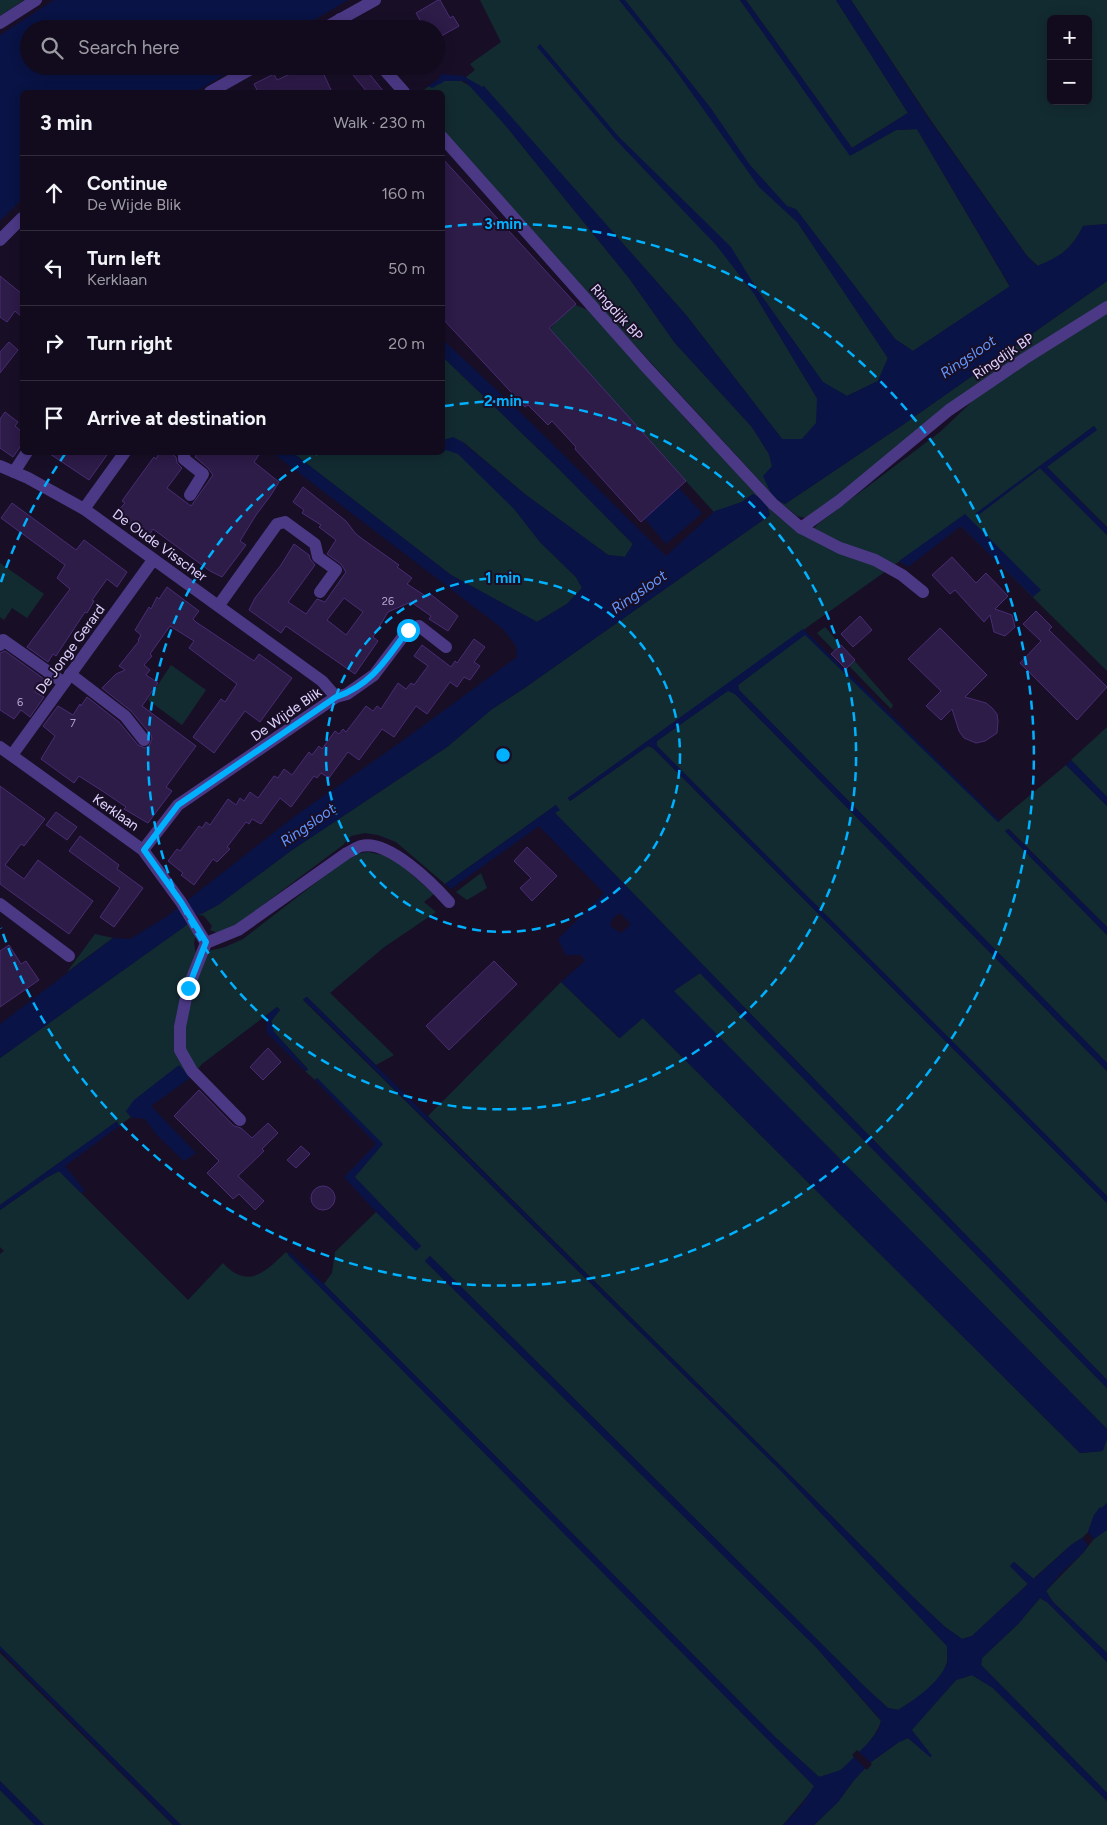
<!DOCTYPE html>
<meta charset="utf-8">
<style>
:root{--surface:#120b1d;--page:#1f192a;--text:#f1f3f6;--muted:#9c9ba4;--line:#312b3b}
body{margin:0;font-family:Figtree,sans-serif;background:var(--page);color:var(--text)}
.controls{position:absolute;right:15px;top:15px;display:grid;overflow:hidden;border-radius:8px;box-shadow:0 2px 12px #0003}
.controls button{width:45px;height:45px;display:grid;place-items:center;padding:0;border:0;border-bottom:1px solid var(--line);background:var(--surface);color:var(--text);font:25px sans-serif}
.stop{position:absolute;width:15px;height:15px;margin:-11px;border:4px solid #00b1ff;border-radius:50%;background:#fff}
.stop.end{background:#00b1ff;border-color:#fff;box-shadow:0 1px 5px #0008}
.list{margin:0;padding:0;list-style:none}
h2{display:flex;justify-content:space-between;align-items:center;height:65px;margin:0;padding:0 20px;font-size:21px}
h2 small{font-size:16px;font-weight:400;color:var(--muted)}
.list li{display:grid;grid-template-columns:32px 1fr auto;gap:15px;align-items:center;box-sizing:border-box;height:75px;padding:0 20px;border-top:1px solid var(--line)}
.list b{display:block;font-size:19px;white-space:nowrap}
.list p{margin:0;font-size:16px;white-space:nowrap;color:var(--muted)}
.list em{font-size:16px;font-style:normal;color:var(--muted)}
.icon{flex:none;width:28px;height:28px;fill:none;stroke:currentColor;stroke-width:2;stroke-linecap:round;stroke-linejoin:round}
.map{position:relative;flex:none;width:1107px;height:1825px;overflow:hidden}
.search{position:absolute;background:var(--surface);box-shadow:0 2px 12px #0003;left:20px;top:20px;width:425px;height:55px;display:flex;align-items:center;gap:12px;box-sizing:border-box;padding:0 18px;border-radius:28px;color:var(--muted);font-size:19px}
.panel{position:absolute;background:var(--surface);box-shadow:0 2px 12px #0003;left:20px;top:90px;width:425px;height:365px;border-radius:8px}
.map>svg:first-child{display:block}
.green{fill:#122b31;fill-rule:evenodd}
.water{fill:#091345;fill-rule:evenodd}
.pier{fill:#180f27}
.building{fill:#2d1b48;stroke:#492c74;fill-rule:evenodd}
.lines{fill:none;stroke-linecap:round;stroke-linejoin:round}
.minor{stroke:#4c3986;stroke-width:12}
.route{stroke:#00b1ff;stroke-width:6}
.ring{fill:none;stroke:#00b1ff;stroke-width:2.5;stroke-dasharray:9 6}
.labels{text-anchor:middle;stroke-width:4;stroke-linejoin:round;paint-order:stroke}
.number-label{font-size:11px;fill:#b5a6d1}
.street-label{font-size:14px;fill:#e2d4ff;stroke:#180f27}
.water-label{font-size:15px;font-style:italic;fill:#6296ff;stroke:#180f27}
.centre{fill:#00b1ff;stroke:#180f27;stroke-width:2.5}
.ring-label{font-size:15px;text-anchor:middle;font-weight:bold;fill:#00b1ff;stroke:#180f27;stroke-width:4;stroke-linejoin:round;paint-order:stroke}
</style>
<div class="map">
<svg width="1107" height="1825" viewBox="0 0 1107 1825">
<rect width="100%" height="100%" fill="#180f27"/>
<g class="green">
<path d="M 0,0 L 24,0 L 0,16 Z"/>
<path d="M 480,0 L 740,0 L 850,155 L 896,130 L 917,129 L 1010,287 L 913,351 L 895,339 L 796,210 L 798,223 L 888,358 L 878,381 L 847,396 L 823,383 L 758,291 L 755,295 L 817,398 L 817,423 L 802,439 L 782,439 L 686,315 L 484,87 L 473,88 L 506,126 L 629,278 L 675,343 L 752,427 L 769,454 L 772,466 L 772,494 L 443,137 L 442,92 L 421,92 L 443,76 L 452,76 L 472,87 L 466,77 L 475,70 L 470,64 L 501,42 Z"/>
<path d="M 746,0 L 836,0 L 908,113 L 852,148 Z"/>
<path d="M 851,0 L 1107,0 L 1107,224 L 1083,226 C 1072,249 1060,257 1038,266 L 1027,256 L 932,122 ZM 1051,19 L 1088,19 L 1088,101 L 1051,101 Z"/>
<path d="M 1107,281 L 1107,302 L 806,518 L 797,516 L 776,499 L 785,504 L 901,426 Z"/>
<path d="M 573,304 L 588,310 L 691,425 L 745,480 L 764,501 L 753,494 L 742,502 L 714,512 L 549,330 Z"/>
<path d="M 1107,311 L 1107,527 L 1046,466 L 1096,430 L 1094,426 L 977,513 L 980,513 L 1040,468 L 1107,535 L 1107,671 L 958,523 L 963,516 L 568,798 L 570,801 L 648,746 L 653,748 L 1107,1203 L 1107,1380 L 555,813 L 556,805 L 445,884 L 396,842 L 378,835 L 365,833 L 351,836 L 343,845 L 232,928 L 220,934 L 210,930 L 212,926 L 204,916 L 196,914 L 201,914 L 218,905 L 292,850 L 447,747 L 492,709 L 523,689 L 770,515 L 767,506 L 775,514 L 805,537 L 818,524 L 940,432 L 981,393 Z"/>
<path d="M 443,357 L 555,465 L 633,544 L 625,557 L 608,555 L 526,495 L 462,441 L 540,542 L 576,577 L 582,588 L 567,604 L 537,622 L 451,575 L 293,453 L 442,452 Z"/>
<path d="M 0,563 L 44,594 L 27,618 L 12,608 L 4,620 L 0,617 Z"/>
<path d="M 825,627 L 893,705 L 891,709 L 817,633 Z"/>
<path d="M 805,634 L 998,822 L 1066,765 L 1107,806 L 1107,927 L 1009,829 L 1005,831 L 1107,935 L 1107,1063 L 739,690 L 738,685 Z"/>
<path d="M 171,665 L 206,690 L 182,725 L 148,700 Z"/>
<path d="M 728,690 L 735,694 L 1107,1071 L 1107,1196 L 657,746 L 657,741 Z"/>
<path d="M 1107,727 L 1107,797 L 1071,760 Z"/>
<path d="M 368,852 L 392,857 L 434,894 L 424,902 L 436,912 L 383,948 L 330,993 L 394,1055 L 376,1065 L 307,997 L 303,1000 L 782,1472 L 947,1646 C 947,1651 948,1657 947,1662 C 941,1683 916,1699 898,1710 L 888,1708 L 866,1688 L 430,1256 L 425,1261 L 815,1646 L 881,1721 C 878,1735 854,1760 842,1769 C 836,1773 826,1775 819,1777 L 776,1738 L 324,1284 L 332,1273 L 335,1252 L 376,1212 L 416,1250 L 421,1246 L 354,1177 L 382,1144 L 317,1078 L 315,1080 L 305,1071 L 308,1069 L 274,1032 L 271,1021 L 280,1010 L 277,1007 L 202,1064 L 190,1078 L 180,1066 L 126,1111 L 131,1117 L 119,1126 L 117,1122 L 0,1205 L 0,1058 L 189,923 L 196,934 L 194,943 L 196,954 L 225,947 L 243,939 L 344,861 L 356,854 Z"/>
<path d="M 481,873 L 487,888 L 467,900 L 456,892 Z"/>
<path d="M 95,934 L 113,938 L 67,972 Z"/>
<path d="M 700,973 L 1107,1388 L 1107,1429 L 673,991 Z"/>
<path d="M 561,982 L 619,1038 L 643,1018 L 1080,1453 L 1102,1451 L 1107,1438 L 1107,1503 L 1094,1515 L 1088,1532 L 1082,1538 L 1071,1545 L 1033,1579 L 1014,1562 L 1010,1566 L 1028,1584 L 972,1636 L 962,1639 L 945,1627 L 913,1597 L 428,1116 Z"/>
<path d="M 59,1171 L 188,1300 L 223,1263 C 248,1290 265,1272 286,1252 L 815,1787 L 783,1825 L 181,1825 L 0,1647 L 0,1254 L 4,1251 L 0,1247 L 0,1210 L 46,1178 Z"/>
<path d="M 1105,1530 L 1107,1530 L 1107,1653 L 1053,1602 L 1046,1591 L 1083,1553 L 1094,1539 Z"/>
<path d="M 1040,1598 L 1047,1602 L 1107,1662 L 1107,1793 L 981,1665 L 982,1658 L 1018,1624 Z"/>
<path d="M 0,1653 L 173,1825 L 44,1825 L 0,1781 Z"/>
<path d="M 972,1675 L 993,1688 L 1107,1801 L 1107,1825 L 814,1825 L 838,1802 L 854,1780 L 871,1762 L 899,1742 L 908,1738 L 931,1757 L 931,1756 L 911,1730 L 956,1680 Z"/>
<path d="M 0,1790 L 35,1825 L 0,1825 Z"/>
</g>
<g class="water">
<path d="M 54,0 L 348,0 L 299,29 L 29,29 L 29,66 L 239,66 L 195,92 L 22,92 L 22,199 L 0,221 L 0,35 Z"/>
<path d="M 619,0 L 625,0 L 710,107 L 750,165 L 787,206 L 796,209 L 895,339 L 913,351 L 1010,286 L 917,129 L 896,130 L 850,156 L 740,0 L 746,0 L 852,148 L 908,113 L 836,0 L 851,0 L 929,119 L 1027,256 L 1037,266 C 1060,257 1072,249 1083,226 L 1107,224 L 1107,281 L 901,426 L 785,504 L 775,499 L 767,506 L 770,515 L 523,689 L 492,709 L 447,747 L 292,850 L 218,905 L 201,914 L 196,915 L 184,927 L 0,1058 L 0,1024 L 113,938 L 130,939 L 166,917 L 295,816 L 398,744 L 517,657 L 516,646 L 503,629 L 273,453 L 293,453 L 451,575 L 537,622 L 567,604 L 582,588 L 576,577 L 540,542 L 514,509 L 458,454 L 446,450 L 443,452 L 443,440 L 453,437 L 461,441 L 526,495 L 608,555 L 625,557 L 633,544 L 555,465 L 443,357 L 443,340 L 519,411 L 666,556 L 715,511 L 742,502 L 753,494 L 764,501 L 772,495 L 763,476 L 772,466 L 769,454 L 752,427 L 675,343 L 629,278 L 506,126 L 465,81 L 445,81 L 432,88 L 428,86 L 439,79 L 441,74 L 463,76 L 481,86 L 480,87 L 484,86 L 686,315 L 782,439 L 802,439 L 816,423 L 817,398 L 755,295 L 716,245 L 616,140 L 537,47 L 540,44 L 618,136 L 731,247 L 758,291 L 823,382 L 847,396 L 878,381 L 888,358 L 798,223 L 759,187 L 671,64 Z"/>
<path d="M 1094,426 L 1097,430 L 1047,467 L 1107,528 L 1107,535 L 1040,468 L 980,514 L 978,515 L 976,513 Z"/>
<path d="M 677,486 L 702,513 L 666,544 L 643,517 Z"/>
<path d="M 965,514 L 1041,590 L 1033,597 L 961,526 L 908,567 L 899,561 Z"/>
<path d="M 803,629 L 1000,821 L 998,822 L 805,635 L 738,685 L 739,690 L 1107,1063 L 1107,1071 L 735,694 L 728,691 L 657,741 L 657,746 L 1107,1196 L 1107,1203 L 653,748 L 648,746 L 570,801 L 568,798 Z"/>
<path d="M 1071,760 L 1107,797 L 1107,806 L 1066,765 Z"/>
<path d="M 556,805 L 560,810 L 555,813 L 1107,1380 L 1107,1388 L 700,973 L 674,991 L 1107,1429 L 1107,1438 L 1103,1451 L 1080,1453 L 643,1018 L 620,1038 L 561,982 L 585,961 L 581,955 L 566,955 L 558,939 L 604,893 L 539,826 L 451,889 L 445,884 ZM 620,913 L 631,924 L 621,933 L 610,926 L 612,919 Z"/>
<path d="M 1008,829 L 1107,927 L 1107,935 L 1005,831 Z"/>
<path d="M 307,997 L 913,1597 L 945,1627 L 962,1639 L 972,1636 L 1028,1584 L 1010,1566 L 1014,1562 L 1034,1579 L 1071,1545 L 1082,1538 L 1088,1545 L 1083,1553 L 1062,1572 L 1046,1591 L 1053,1602 L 1107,1653 L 1107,1662 L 1047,1602 L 1040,1598 L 1018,1624 L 982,1658 L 981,1665 L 1107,1793 L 1107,1801 L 993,1688 L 972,1675 L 956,1680 L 912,1730 L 932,1756 L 930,1757 L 908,1738 L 899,1742 L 871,1762 L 854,1780 L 838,1802 L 814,1825 L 783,1825 L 800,1807 L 814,1786 L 288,1255 L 289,1252 L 324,1284 L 776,1738 L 819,1777 L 841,1770 L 871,1740 L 879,1729 L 881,1720 L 815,1646 L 425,1261 L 430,1256 L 866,1688 L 888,1708 L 898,1710 C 916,1699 936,1685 946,1666 C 949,1660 947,1653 947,1646 L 782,1472 L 303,999 Z"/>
<path d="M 277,1007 L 280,1010 L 271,1021 L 274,1032 L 308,1070 L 305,1071 L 267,1033 L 266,1016 Z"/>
<path d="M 179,1065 L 190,1078 L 151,1106 L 196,1153 L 184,1161 L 156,1134 L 145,1119 L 131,1117 L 126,1111 L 134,1100 Z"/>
<path d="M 317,1078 L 383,1144 L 355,1177 L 421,1246 L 416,1251 L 376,1212 L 344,1177 L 376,1144 L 315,1080 Z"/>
<path d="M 117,1121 L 119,1126 L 65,1166 L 85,1191 L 81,1193 L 59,1171 L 46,1178 L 0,1210 L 0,1205 Z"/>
<path d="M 1107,1503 L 1107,1530 L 1094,1539 L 1088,1532 L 1094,1515 L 1100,1507 L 1102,1508 Z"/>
<path d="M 0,1646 L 181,1825 L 174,1825 L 0,1650 Z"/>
<path d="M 0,1781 L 44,1825 L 35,1825 L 0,1790 Z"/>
</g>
<path class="pier" d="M 857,1750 L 872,1764 L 867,1770 L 852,1755 Z"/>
<g class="building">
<path d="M 438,0 L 440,0 L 450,18 L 453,16 L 459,26 L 436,39 L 436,29 L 425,29 L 416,13 Z"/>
<path d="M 307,66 L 320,66 L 332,92 L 253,92 L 257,90 L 254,84 L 274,74 L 277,80 Z"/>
<path d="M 363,66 L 384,92 L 367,92 L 353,75 Z"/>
<path d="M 442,158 L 576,304 L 549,328 L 686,481 L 641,522 L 575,449 L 576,447 L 552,421 L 548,425 L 528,405 L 525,407 L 442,318 Z"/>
<path d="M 0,276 L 22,294 L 22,317 L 15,311 L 7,322 L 0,317 Z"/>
<path d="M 9,342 L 18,350 L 0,373 L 0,352 Z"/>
<path d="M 5,412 L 18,422 L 15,426 L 22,432 L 22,444 L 13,457 L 0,448 L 0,419 Z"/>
<path d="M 47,452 L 109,452 L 89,480 Z"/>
<path d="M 160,452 L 169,452 L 176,457 L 177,463 L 182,468 L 167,488 L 191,506 L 213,475 L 208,468 L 195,457 L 198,452 L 261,452 L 254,462 L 279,482 L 271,495 L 256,515 L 240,541 L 246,545 L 222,577 L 210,571 L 153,529 L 148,537 L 116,513 L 125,503 L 122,501 L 127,494 L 154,457 L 156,459 Z"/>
<path d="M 303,487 L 346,521 L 355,533 L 361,538 L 399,565 L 397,567 L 412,578 L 407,584 L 427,597 L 429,593 L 458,616 L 448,631 L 429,619 L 431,616 L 411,602 L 388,612 L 373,637 L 378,641 L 355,674 L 286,626 L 281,633 L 249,610 L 255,598 L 281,565 L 294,544 L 309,555 L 310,559 L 315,565 L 288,602 L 306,614 L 317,599 L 325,602 L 346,572 L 341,564 L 327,554 L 336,540 L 319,527 L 321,525 L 302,513 L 304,510 L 293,502 ZM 344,598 L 363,612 L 346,635 L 327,620 Z"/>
<path d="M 12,503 L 76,550 L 84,540 L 127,572 L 117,587 L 107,579 L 92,600 L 94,601 L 87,613 L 85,612 L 56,656 L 53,654 L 48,662 L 27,647 L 70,589 L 57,578 L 65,565 L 1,518 Z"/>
<path d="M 952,557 L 976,583 L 986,573 L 1008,596 L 995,609 L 1012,615 L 1015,627 L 1005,636 L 994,632 L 990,615 L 984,622 L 955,590 L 950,594 L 932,575 Z"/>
<path d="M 167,587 L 199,611 L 193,619 L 196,622 L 254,661 L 259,654 L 292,678 L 260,722 L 245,711 L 214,753 L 193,737 L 221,699 L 225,702 L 237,684 L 189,648 L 194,641 L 170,626 L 150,654 L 152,656 L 144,665 L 150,670 L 146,675 L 158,683 L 142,706 L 196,746 L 166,787 L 172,791 L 148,823 L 124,809 L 126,807 L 104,792 L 79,776 L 74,783 L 41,759 L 55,736 L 43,726 L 58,706 L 73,715 L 80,704 L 81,706 L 87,697 L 119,722 L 138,745 L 145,748 L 149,746 L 152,739 L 151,735 L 131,711 L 102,688 L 116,674 L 125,670 L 119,666 L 139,641 L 138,640 L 141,635 L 135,630 L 149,607 L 151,609 L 157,597 L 159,599 Z"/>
<path d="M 1036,611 L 1052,627 L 1049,630 L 1107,687 L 1077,720 L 1020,663 L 1041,641 L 1023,624 Z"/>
<path d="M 860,616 L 872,630 L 853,647 L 841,634 Z"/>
<path d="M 940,628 L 987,675 L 965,697 L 986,703 L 992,708 L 997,714 L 998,721 L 997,733 L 985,741 L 976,743 L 964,738 L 959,731 L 952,709 L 941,720 L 926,706 L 941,691 L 908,659 Z"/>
<path d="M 474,639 L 485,647 L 474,662 L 480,666 L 470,680 L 464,677 L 457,687 L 450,682 L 427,714 L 416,706 L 394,737 L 382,729 L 359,760 L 348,752 L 329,778 L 321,773 L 317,778 L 314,776 L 291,807 L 280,798 L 261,824 L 252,819 L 249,824 L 246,822 L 227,847 L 230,849 L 217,862 L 213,859 L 194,885 L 181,875 L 183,873 L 168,861 L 177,849 L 180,851 L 199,826 L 202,828 L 206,822 L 210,825 L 228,799 L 236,805 L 240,798 L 244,801 L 250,792 L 258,798 L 274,776 L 278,778 L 284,769 L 292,775 L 309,752 L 312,755 L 319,746 L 322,749 L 335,731 L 339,734 L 343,729 L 346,732 L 366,706 L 373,711 L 377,706 L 381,709 L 398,683 L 406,689 L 411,683 L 414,685 L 428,666 L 414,656 L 422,645 L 451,667 L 455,661 L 457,663 Z"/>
<path d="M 841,645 L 855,660 L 846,669 L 831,654 Z"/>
<path d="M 5,651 L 44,679 L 35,692 L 44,697 L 30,717 L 21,710 L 14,719 L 0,710 L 0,653 Z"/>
<path d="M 0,786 L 45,819 L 24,846 L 21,844 L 5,865 L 24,879 L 38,860 L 93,901 L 69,934 L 0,884 Z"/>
<path d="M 56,812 L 77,827 L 67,840 L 46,825 Z"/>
<path d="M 80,836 L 119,865 L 117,869 L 143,888 L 114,927 L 100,917 L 120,888 L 69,851 Z"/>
<path d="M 527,847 L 557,876 L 532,901 L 520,888 L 531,878 L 514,861 Z"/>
<path d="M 9,945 L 21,964 L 26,961 L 39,980 L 0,1007 L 0,951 Z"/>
<path d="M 494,961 L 517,984 L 449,1050 L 426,1026 Z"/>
<path d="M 268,1048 L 281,1062 L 263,1080 L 250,1067 Z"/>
<path d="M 199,1090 L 234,1126 L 241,1128 L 252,1138 L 268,1123 L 278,1133 L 262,1149 L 264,1151 L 238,1176 L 264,1201 L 255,1210 L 239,1194 L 233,1199 L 207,1173 L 219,1161 L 174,1116 Z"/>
<path d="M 301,1146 L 310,1154 L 296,1168 L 287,1160 Z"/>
<circle cx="323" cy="1198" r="12"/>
</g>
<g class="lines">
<g class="minor">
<path d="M 340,19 L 349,29"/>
<path d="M 0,23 L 36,0"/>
<path d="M 323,29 L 375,0"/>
<path d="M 381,66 L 404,92"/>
<path d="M 210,92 L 256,66"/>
<path d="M 442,137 L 647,368 L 773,504 L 801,528 L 840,548 L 875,560 L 902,575 L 923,592"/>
<path d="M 0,240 L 22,218"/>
<path d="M 184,452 L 184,459 L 203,474 L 190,495"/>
<path d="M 0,466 L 28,478 L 84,509 L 322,681 L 336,697"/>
<path d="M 14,472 L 27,452"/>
<path d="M 84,509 L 125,452"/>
<path d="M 801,528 L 839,501 L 949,410 L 1024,359 L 1107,307"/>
<path d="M 219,605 L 277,524 L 285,522 L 315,544 L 318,557 L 336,570 L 320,592"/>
<path d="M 0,645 L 3,640 L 64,683"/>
<path d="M 70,674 L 125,716 L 144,740"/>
<path d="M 0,747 L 143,850 L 181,902 L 206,943 L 238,930 L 347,853 C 352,851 357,847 361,846 C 388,839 432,883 449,902"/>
<path d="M 12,755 L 153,560"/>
<path d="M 143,850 L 178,805 L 336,697 L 347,694 L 374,675 L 408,630 L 419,626 L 446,647"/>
<path d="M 0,904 L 69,956"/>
<path d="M 206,943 L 188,988 L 180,1027 L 180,1050 L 192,1071 L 240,1120"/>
</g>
</g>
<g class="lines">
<path class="route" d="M 188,988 L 206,942 L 181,902 L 144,850 L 178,805 L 336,697 C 372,685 387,658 408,630"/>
</g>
<g class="ring">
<circle cx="503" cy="755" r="177"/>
<path d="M445 406A354 354 0 1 1 318 453"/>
<path d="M1 582A531 531 0 0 1 65 454M443 227A531 531 0 1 1 1 928"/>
</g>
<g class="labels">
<g class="number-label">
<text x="388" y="605">26</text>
<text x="20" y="706">6</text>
<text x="73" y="727">7</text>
</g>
<g class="street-label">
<text transform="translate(617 312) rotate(48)" y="5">Ringdijk BP</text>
<text transform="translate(1003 356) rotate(-34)" y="5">Ringdijk BP</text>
<text transform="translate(160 545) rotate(36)" y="5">De Oude Visscher</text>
<text transform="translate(70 649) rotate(-54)" y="5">De Jonge Gerard</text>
<text transform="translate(286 714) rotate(-35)" y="5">De Wijde Blik</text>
<text transform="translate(116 812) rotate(35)" y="5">Kerklaan</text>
</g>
<g class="water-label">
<text transform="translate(968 357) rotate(-34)" y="5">Ringsloot</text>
<text transform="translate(639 592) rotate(-35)" y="5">Ringsloot</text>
<text transform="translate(308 825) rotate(-35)" y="5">Ringsloot</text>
</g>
</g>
<circle cx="503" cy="755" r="8" class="centre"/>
<g class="ring-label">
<text x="503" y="229">3 min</text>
<text x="503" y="406">2 min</text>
<text x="503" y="583">1 min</text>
</g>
</svg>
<div class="controls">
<button>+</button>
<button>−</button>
</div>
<div class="stop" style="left:408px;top:630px"></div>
<div class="stop end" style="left:188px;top:988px"></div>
<div class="search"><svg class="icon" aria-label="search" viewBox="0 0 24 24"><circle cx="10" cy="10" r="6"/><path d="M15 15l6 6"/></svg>Search here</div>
<section class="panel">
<h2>3 min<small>Walk · 230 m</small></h2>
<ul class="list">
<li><svg class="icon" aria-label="ahead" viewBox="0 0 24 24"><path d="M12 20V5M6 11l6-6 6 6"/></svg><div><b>Continue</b><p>De Wijde Blik</p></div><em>160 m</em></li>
<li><svg class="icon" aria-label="left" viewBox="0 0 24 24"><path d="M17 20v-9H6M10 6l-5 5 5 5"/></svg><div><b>Turn left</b><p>Kerklaan</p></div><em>50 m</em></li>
<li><svg class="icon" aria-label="right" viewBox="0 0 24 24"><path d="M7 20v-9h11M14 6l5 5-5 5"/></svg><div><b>Turn right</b></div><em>20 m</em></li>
<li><svg class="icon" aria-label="arrive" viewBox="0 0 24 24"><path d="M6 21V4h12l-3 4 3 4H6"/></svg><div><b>Arrive at destination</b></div></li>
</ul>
</section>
</div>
